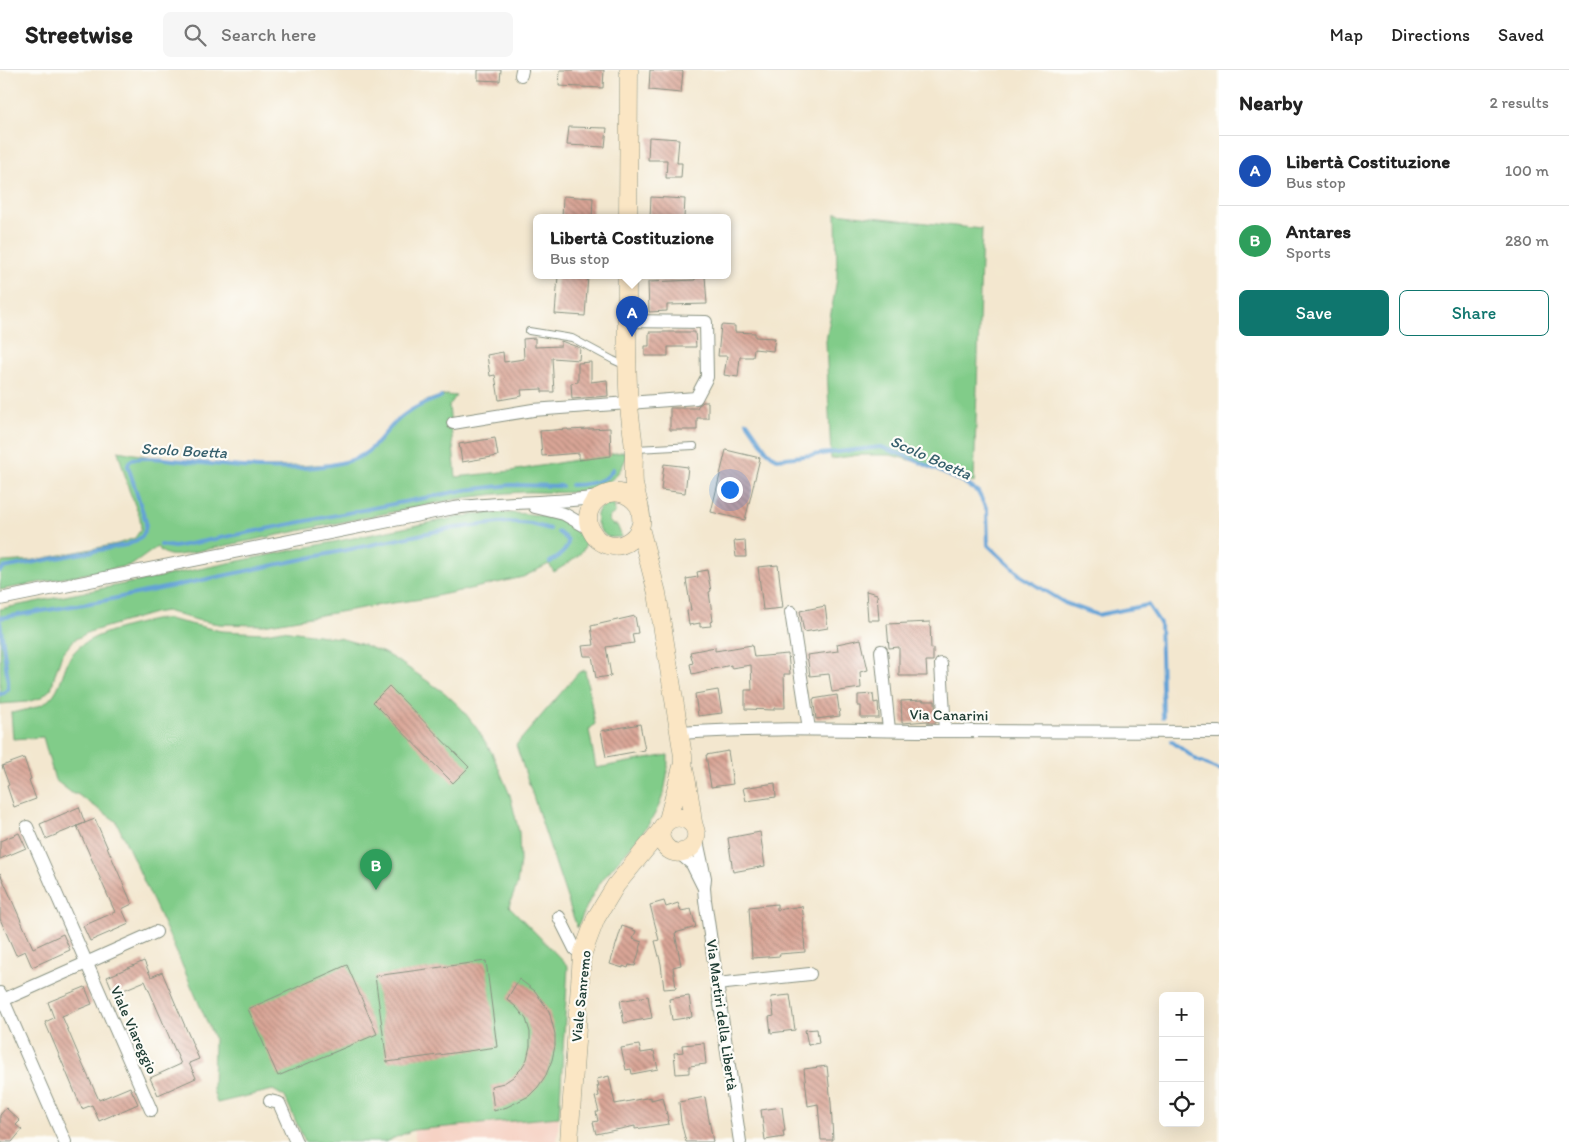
<!DOCTYPE html>
<meta charset="utf-8">
<style>
:root{--surface:#fff;--page:#f6f6f6;--text:#222;--muted:#767676;--line:#e0e0e0;--accent:#0f766e}
body{margin:0;font-family:Itim,sans-serif;background:var(--page);color:var(--text)}
.controls{position:absolute;right:15px;bottom:15px;display:grid;overflow:hidden;border-radius:8px;box-shadow:0 5px 20px #0002}
.controls button{width:45px;height:45px;display:grid;place-items:center;padding:0;border:0;border-bottom:1px solid var(--line);background:var(--surface);color:var(--text);font:25px sans-serif}
.you{position:absolute;left:729px;top:419px;width:18px;height:18px;margin:-12px;border:4px solid #fff;border-radius:50%;background:#1a73e8;box-shadow:0 0 0 8px #1a73e833}
.badge{display:grid;place-items:center;width:32px;height:32px;border-radius:50%;background:var(--accent);color:#fff;font-size:16px;font-weight:700}
.pin{position:absolute;translate:-50% -41px;filter:drop-shadow(0 1px 2px #0008)}
.pin::after{content:'';position:absolute;top:26px;width:18px;height:15px;background:inherit;clip-path:polygon(0 0,100% 0,50% 100%)}
.popup{position:absolute;left:533px;top:144px;width:198px;height:65px;box-sizing:border-box;display:grid;place-content:center;border-radius:8px;background:var(--surface);filter:drop-shadow(0 1px 4px #0005);font-size:16px;white-space:nowrap;color:var(--muted)}
.popup b{font-size:19px;color:var(--text)}
.popup::after{content:'';position:absolute;left:50%;top:100%;margin-left:-10px;border:10px solid transparent;border-top-color:var(--surface)}
.list{margin:0;padding:0;list-style:none}
h2{display:flex;justify-content:space-between;align-items:center;height:65px;margin:0;padding:0 20px;font-size:21px}
h2 small{font-size:16px;font-weight:400;color:var(--muted)}
.list li{display:grid;grid-template-columns:32px 1fr auto;gap:15px;align-items:center;box-sizing:border-box;height:70px;padding:0 20px;border-top:1px solid var(--line)}
.list b{display:block;font-size:19px;white-space:nowrap}
.list p{margin:0;font-size:16px;white-space:nowrap;color:var(--muted)}
.list em{font-size:16px;font-style:normal;color:var(--muted)}
.actions{display:flex;gap:10px;padding:15px 20px}
.actions a{flex:1;padding:11px 0;border:1px solid var(--accent);border-radius:8px;text-align:center;font-size:18px;color:var(--accent)}
.actions .main{background:var(--accent);color:#fff}
.icon{flex:none;width:28px;height:28px;fill:none;stroke:currentColor;stroke-width:2;stroke-linecap:round;stroke-linejoin:round}
.map{position:relative;flex:none;width:1219px;height:1072px;overflow:hidden}
header{display:flex;align-items:center;gap:30px;box-sizing:border-box;height:70px;padding:0 25px;background:var(--surface);border-bottom:1px solid var(--line)}
header strong{font-size:24px}
nav{display:flex;gap:28px;margin-inline-start:auto;font-size:18px}
.search{width:350px;height:45px;background:var(--page);display:flex;align-items:center;gap:12px;box-sizing:border-box;padding:0 18px;border-radius:8px;color:var(--muted);font-size:19px}
main{display:flex}
aside{flex:1;background:var(--surface)}
.map>svg:first-child{display:block}
.built{fill:#f6d2c4}
.grass{fill:#81cc89;stroke:#50845e}
.lines{fill:none;stroke-linecap:round;stroke-linejoin:round}
.stream{stroke:#64a2d6;stroke-width:4}
.building{fill:url(#building-back-hatch)}
.lane-casing{stroke:#899282;stroke-width:8}
.street-casing{stroke:#899282;stroke-width:14}
.secondary-casing{stroke:#899282;stroke-width:19}
.lane{stroke:#fff;stroke-width:6}
.street{stroke:#fff;stroke-width:12}
.secondary{stroke:#fbe6c4;stroke-width:18}
.labels{text-anchor:middle;stroke-width:4.5;stroke-linejoin:round;paint-order:stroke}
.street-label{font-size:15px;fill:#1f3d34;stroke:#fdfcf7}
.water-label{font-size:16px;font-style:italic;fill:#37606d;stroke:#fdfcf7}
</style>
<header>
<strong>Streetwise</strong>
<div class="search"><svg class="icon" aria-label="search" viewBox="0 0 24 24"><circle cx="10" cy="10" r="6"/><path d="M15 15l6 6"/></svg>Search here</div>
<nav><a>Map</a><a>Directions</a><a>Saved</a></nav>
</header>
<main>
<div class="map">
<svg width="1219" height="1072" viewBox="0 0 1219 1072">
<defs>
<pattern id="building-back-hatch" width="6" height="6" patternUnits="userSpaceOnUse" patternTransform="scale(1.25)"><rect width="6" height="6" fill="#d9a596"/><path d="M-1 5l2 2M0 0l6 6M5-1l2 2" fill="none" stroke="#af887b"/></pattern>
</defs>
<rect width="100%" height="100%" fill="#fdfcf7"/>
<filter id="ink" filterUnits="userSpaceOnUse"><feTurbulence type="fractalNoise" baseFrequency=".02" numOctaves="2"/><feDisplacementMap in="SourceGraphic" scale="10" xChannelSelector="R" yChannelSelector="G"/><feConvolveMatrix kernelMatrix="1 2 1 2 8 2 1 2 1" color-interpolation-filters="sRGB"/></filter>
<filter id="wash" filterUnits="userSpaceOnUse"><feTurbulence type="fractalNoise" baseFrequency=".0096" numOctaves="4" result="noise"/><feDisplacementMap in="SourceGraphic" scale="20" xChannelSelector="R" yChannelSelector="G"/><feGaussianBlur stdDeviation="1.12" result="paint"/><feColorMatrix in="noise" values="0 0 0 0 0 0 0 0 0 0 0 0 0 0 0 0 0 1.4 0 .05"/><feComposite in="paint" operator="in"/></filter>
<g filter="url(#wash)">
<rect width="100%" height="100%" fill="#f3e7cf"/>
<path class="built" d="M 559,1047 L 557,1072 L 416,1072 L 413,1060 Z"/>
<g class="grass">
<path d="M 836,143 L 982,159 L 974,413 L 928,395 L 891,385 L 859,385 L 831,389 L 826,271 L 837,209 Z"/>
<path d="M 446,325 L 456,326 L 449,336 L 456,407 L 511,401 L 628,381 C 615,433 564,421 523,422 C 501,423 479,426 457,429 L 179,485 C 170,486 164,485 157,477 L 132,495 L 0,520 L 0,494 L 3,492 L 35,490 L 117,474 L 135,468 L 141,459 L 140,448 L 129,420 L 118,381 C 181,393 249,400 314,395 C 332,394 354,393 369,382 C 377,377 383,367 389,360 C 404,342 423,329 446,325 Z"/>
<path d="M 614,431 L 615,443 L 610,446 L 609,451 L 613,455 L 617,455 L 622,467 C 618,467 613,468 609,467 C 597,462 592,445 602,436 C 605,433 610,432 614,431 Z"/>
<path d="M 485,443 C 507,443 575,441 584,466 C 585,470 586,474 584,478 C 579,488 563,496 554,502 L 549,494 L 523,507 L 488,515 L 422,529 L 386,534 L 263,555 L 219,554 L 197,550 L 166,541 L 154,543 L 89,562 L 74,570 L 62,584 L 56,601 L 51,619 L 40,628 L 27,632 L 0,634 L 0,539 L 453,448 Z"/>
<path d="M 159,549 L 168,549 L 221,561 L 265,563 L 282,560 L 339,568 L 364,575 L 384,583 L 401,593 L 445,623 L 462,639 L 478,660 L 492,683 L 510,725 L 519,762 L 520,791 L 517,815 L 509,836 L 568,896 L 559,1047 L 413,1060 L 385,1072 L 305,1072 L 285,1027 L 273,1020 L 217,1033 L 213,1020 L 214,968 L 172,872 L 116,751 L 77,724 L 73,724 L 55,710 L 43,667 L 13,669 L 11,643 C 21,641 32,639 41,635 C 66,622 59,595 78,578 C 96,562 136,554 159,549 Z"/>
<path d="M 585,600 L 595,654 L 589,660 L 596,698 L 668,685 C 669,749 635,767 600,813 C 590,827 584,843 577,858 L 516,675 L 579,602 Z"/>
</g>
<g class="lines">
<g class="stream">
<path d="M 747,352 L 767,381 L 777,389 L 881,377 L 906,386 L 965,413 L 978,422 L 987,440 L 988,475 L 1021,506 L 1065,533 L 1098,545 L 1148,535 L 1160,553 L 1163,647"/>
<path d="M 571,415 C 582,415 599,413 608,406 C 610,404 611,401 613,399"/>
<path d="M 161,475 L 174,477 L 465,420 L 511,415 L 562,416"/>
<path d="M 550,492 C 559,486 568,481 568,470 L 558,462"/>
<path d="M 0,501 L 3,498 L 126,475 C 140,470 146,467 146,452 L 128,396 L 129,392 L 133,389 C 156,386 179,391 201,393 C 247,398 301,403 345,392 C 374,385 378,368 398,350 C 410,339 425,333 441,327"/>
<path d="M 0,548 L 102,531 L 447,459 L 508,452 L 531,454 L 550,459"/>
<path d="M 0,552 L 8,610 L 8,619 L 4,623 L 0,624"/>
<path d="M 1171,671 L 1197,690 L 1219,700"/>
</g>
</g>
<g id="blocks">
<g class="building">
<path d="M 478,0 L 501,0 L 500,11 L 478,10 Z"/>
<path d="M 560,0 L 604,0 L 603,18 L 559,16 Z"/>
<path d="M 650,0 L 683,1 L 681,23 L 649,20 Z"/>
<path d="M 569,57 L 607,58 L 605,77 L 567,75 Z"/>
<path d="M 649,67 L 679,69 L 677,93 L 682,93 L 681,108 L 666,108 L 667,90 L 648,90 Z"/>
<path d="M 563,126 L 593,128 L 592,148 L 562,148 Z"/>
<path d="M 651,127 L 685,129 L 684,148 L 650,148 Z"/>
<path d="M 558,206 L 588,206 L 585,246 L 555,244 Z"/>
<path d="M 695,206 L 705,206 L 707,234 L 667,235 L 667,241 L 649,242 L 648,212 L 695,210 Z"/>
<path d="M 721,255 L 735,256 L 735,262 L 755,263 L 755,267 L 775,268 L 773,281 L 754,279 L 753,287 L 740,287 L 738,307 L 724,305 L 727,286 L 718,286 Z"/>
<path d="M 649,262 L 695,262 L 696,277 L 668,277 L 668,286 L 645,286 L 645,276 L 649,276 Z"/>
<path d="M 535,268 L 535,277 L 561,276 L 561,271 L 580,278 L 579,290 L 552,288 L 554,322 L 542,322 L 542,319 L 521,320 L 522,326 L 499,330 L 495,305 L 490,306 L 487,285 L 503,282 L 504,292 L 524,289 L 523,269 Z"/>
<path d="M 591,292 L 591,312 L 607,310 L 608,326 L 572,329 L 571,313 L 578,312 L 578,293 Z"/>
<path d="M 703,332 L 708,332 L 708,348 L 697,348 L 697,360 L 670,360 L 670,338 L 697,338 L 698,336 Z"/>
<path d="M 610,358 L 611,386 L 579,390 L 579,383 L 542,386 L 540,361 L 568,359 L 568,360 Z"/>
<path d="M 495,368 L 498,386 L 462,392 L 459,374 Z"/>
<path d="M 726,380 L 760,388 L 745,450 L 711,442 Z"/>
<path d="M 664,394 L 688,397 L 685,423 L 661,420 Z"/>
<path d="M 745,470 L 746,487 L 736,487 L 734,471 Z"/>
<path d="M 778,495 L 783,538 L 763,540 L 758,497 Z"/>
<path d="M 707,500 L 711,521 L 709,522 L 713,551 L 710,552 L 711,556 L 700,557 L 700,553 L 689,555 L 687,541 L 691,540 L 686,509 L 698,507 L 697,502 Z"/>
<path d="M 866,521 L 877,524 L 879,550 L 868,550 Z"/>
<path d="M 825,536 L 828,558 L 804,562 L 800,541 Z"/>
<path d="M 635,546 L 638,563 L 632,564 L 634,573 L 606,577 L 611,606 L 596,608 L 592,586 L 584,586 L 582,576 L 594,575 L 591,556 Z"/>
<path d="M 930,552 L 931,579 L 933,578 L 933,591 L 926,591 L 927,606 L 899,606 L 899,577 L 889,578 L 887,554 Z"/>
<path d="M 861,569 L 868,600 L 860,602 L 861,618 L 832,622 L 829,604 L 810,606 L 807,585 L 838,581 L 837,574 Z"/>
<path d="M 752,575 L 754,587 L 788,584 L 790,604 L 784,604 L 785,638 L 774,638 L 774,640 L 745,639 L 745,620 L 752,620 L 751,595 L 731,598 L 731,595 L 692,604 L 690,594 L 693,593 L 690,582 L 715,577 L 715,581 Z"/>
<path d="M 389,616 L 469,697 L 453,713 L 373,632 Z"/>
<path d="M 718,620 L 722,643 L 698,646 L 695,624 Z"/>
<path d="M 873,624 L 874,633 L 878,632 L 879,648 L 861,648 L 861,636 L 858,636 L 858,625 Z"/>
<path d="M 837,625 L 840,646 L 816,649 L 813,629 Z"/>
<path d="M 923,630 L 923,631 L 935,631 L 936,653 L 928,653 L 928,651 L 902,653 L 901,631 Z"/>
<path d="M 640,654 L 645,680 L 606,687 L 601,661 Z"/>
<path d="M 728,681 L 733,714 L 711,717 L 706,685 Z"/>
<path d="M 24,688 L 31,709 L 29,710 L 36,729 L 14,737 L 7,716 L 9,715 L 2,696 Z"/>
<path d="M 775,713 L 776,727 L 746,731 L 743,718 Z"/>
<path d="M 79,737 L 85,753 L 46,769 L 40,754 Z"/>
<path d="M 95,749 L 132,834 L 122,839 L 129,854 L 90,871 L 83,856 L 115,842 L 77,756 Z"/>
<path d="M 760,762 L 765,796 L 733,802 L 728,768 Z"/>
<path d="M 19,763 L 26,778 L 0,789 L 0,771 Z"/>
<path d="M 0,803 L 33,878 L 63,864 L 70,880 L 32,897 L 25,881 L 16,885 L 0,849 Z"/>
<path d="M 664,831 L 666,837 L 678,833 L 681,841 L 691,839 L 696,857 L 675,863 L 681,895 L 673,897 L 676,918 L 664,919 L 661,894 L 655,871 L 659,870 L 650,835 Z"/>
<path d="M 777,834 L 777,840 L 802,836 L 804,850 L 803,850 L 805,882 L 779,884 L 780,886 L 752,888 L 749,837 Z"/>
<path d="M 622,856 L 636,861 L 633,869 L 642,872 L 635,896 L 629,895 L 628,898 L 623,896 L 623,898 L 610,894 Z"/>
<path d="M 144,891 L 151,907 L 162,902 L 199,989 L 189,993 L 196,1008 L 158,1025 L 150,1008 L 181,994 L 145,911 L 114,924 L 107,907 Z"/>
<path d="M 486,891 L 497,977 L 387,992 L 375,906 Z"/>
<path d="M 347,895 L 377,964 L 278,1006 L 248,939 Z"/>
<path d="M 519,909 L 535,921 L 549,941 L 555,964 L 555,976 L 552,990 L 546,1005 L 538,1017 L 529,1026 L 507,1037 L 494,1041 L 491,1016 L 504,1013 L 513,1007 L 521,999 L 527,989 L 530,976 L 530,962 L 526,949 L 517,938 L 507,929 Z"/>
<path d="M 85,917 L 92,934 L 62,946 L 82,993 L 99,1030 L 130,1017 L 138,1034 L 99,1051 L 92,1035 L 82,1039 L 45,952 L 54,948 L 48,932 Z"/>
<path d="M 790,925 L 795,960 L 771,963 L 769,947 L 774,946 L 771,927 Z"/>
<path d="M 648,926 L 652,948 L 624,953 L 620,931 Z"/>
<path d="M 689,926 L 692,947 L 672,950 L 669,929 Z"/>
<path d="M 817,959 L 819,973 L 808,975 L 805,960 Z"/>
<path d="M 704,973 L 706,994 L 689,996 L 689,1003 L 676,1004 L 674,983 L 683,982 L 682,975 Z"/>
<path d="M 639,975 L 641,983 L 654,981 L 658,999 L 632,1004 L 631,999 L 626,1000 L 621,978 Z"/>
<path d="M 827,996 L 831,1033 L 833,1070 L 821,1070 L 818,1034 L 808,1036 L 804,999 Z"/>
<path d="M 609,1006 L 615,1034 L 651,1027 L 651,1030 L 663,1027 L 669,1054 L 635,1059 L 635,1056 L 596,1064 L 593,1052 L 598,1051 L 596,1042 L 599,1042 L 595,1027 L 599,1026 L 597,1016 L 599,1016 L 597,1009 Z"/>
<path d="M 705,1027 L 713,1072 L 686,1072 L 681,1052 L 679,1032 Z"/>
<path d="M 782,1037 L 785,1061 L 783,1061 L 784,1067 L 765,1070 L 761,1040 Z"/>
<path d="M 6,1038 L 20,1051 L 16,1055 L 22,1060 L 12,1072 L 3,1072 L 0,1069 L 0,1045 Z"/>
</g>
</g>
</g>
<g filter="url(#ink)">
<use href="#blocks" fill-opacity="0" stroke="#899282" stroke-width="1"/>
<g class="lines">
<g class="lane-casing">
<g id="lane">
<path d="M 529,261 L 572,268 L 613,290 L 626,296"/>
<path d="M 636,379 L 694,376"/>
</g>
</g>
<g class="street-casing">
<g id="street">
<path d="M 521,5 L 522,0"/>
<path d="M 453,353 L 533,340 L 696,328 L 707,307 L 706,252 L 627,251"/>
<path d="M 535,437 L 564,444 L 590,459"/>
<path d="M 0,529 L 454,438 C 503,431 551,434 599,427"/>
<path d="M 791,542 L 809,659"/>
<path d="M 881,581 L 889,660"/>
<path d="M 941,594 L 945,661"/>
<path d="M 680,663 C 759,657 839,660 919,661 C 1019,662 1119,661 1219,662"/>
<path d="M 27,757 L 151,1040"/>
<path d="M 696,766 L 705,808 L 704,818 L 705,830 L 740,1072"/>
<path d="M 679,783 L 692,794 L 703,816"/>
<path d="M 559,847 L 575,879 L 582,885"/>
<path d="M 717,914 L 810,904"/>
<path d="M 0,923 L 65,1072"/>
<path d="M 3,930 L 156,862"/>
<path d="M 270,1031 L 279,1033 L 296,1072"/>
</g>
</g>
<g class="secondary-casing">
<g id="secondary">
<path d="M 628,148 L 629,0"/>
<path d="M 627,206 C 627,249 626,292 629,335 C 630,350 633,365 634,380 C 634,391 633,403 634,414 C 636,426 643,443 641,454 C 638,467 626,476 613,476 C 604,475 596,470 592,462 C 575,433 617,406 638,435"/>
<path d="M 640,458 L 657,523 L 683,686 L 683,693 L 668,750"/>
<path d="M 684,699 C 687,711 689,724 691,737 C 692,743 692,750 694,756 C 695,760 697,762 696,767 C 696,775 689,781 682,782 C 675,784 669,781 665,776 C 650,758 676,736 693,755"/>
<path d="M 569,1072 L 582,885 L 596,848 L 616,815 L 662,759"/>
</g>
</g>
<use href="#lane" class="lane"/>
<use href="#street" class="street"/>
<use href="#secondary" class="secondary"/>
</g>
</g>
<g class="labels">
<g class="street-label">
<text transform="translate(949 645) rotate(1)" y="5">Via Canarini</text>
<text transform="translate(581 926) rotate(-84)" y="5">Viale Sanremo</text>
<text transform="translate(722 945) rotate(82)" y="5">Via Martiri della Libertà</text>
<text transform="translate(134 960) rotate(66)" y="5">Viale Viareggio</text>
</g>
<g class="water-label">
<text transform="translate(184 380) rotate(3)" y="6">Scolo Boetta</text>
<text transform="translate(931 387) rotate(24)" y="6">Scolo Boetta</text>
</g>
</g>
</svg>
<div class="controls">
<button>+</button>
<button>−</button>
<button><svg class="icon" aria-label="locate" viewBox="0 0 24 24"><circle cx="12" cy="12" r="6"/><path d="M12 2v4M12 18v4M2 12h4M18 12h4"/></svg></button>
</div>
<div class="you"></div>
<div class="pin badge" style="left:632px;top:267px;background:#1a4fb4">A</div>
<div class="popup"><b>Libertà Costituzione</b>Bus stop</div>
<div class="pin badge" style="left:376px;top:820px;background:#2e9e5b">B</div>
</div>
<aside>
<h2>Nearby<small>2 results</small></h2>
<ul class="list">
<li><span class="badge" style="background:#1a4fb4">A</span><div><b>Libertà Costituzione</b><p>Bus stop</p></div><em>100 m</em></li>
<li><span class="badge" style="background:#2e9e5b">B</span><div><b>Antares</b><p>Sports</p></div><em>280 m</em></li>
</ul>
<div class="actions"><a class="main">Save</a><a>Share</a></div>
</aside>
</main>
